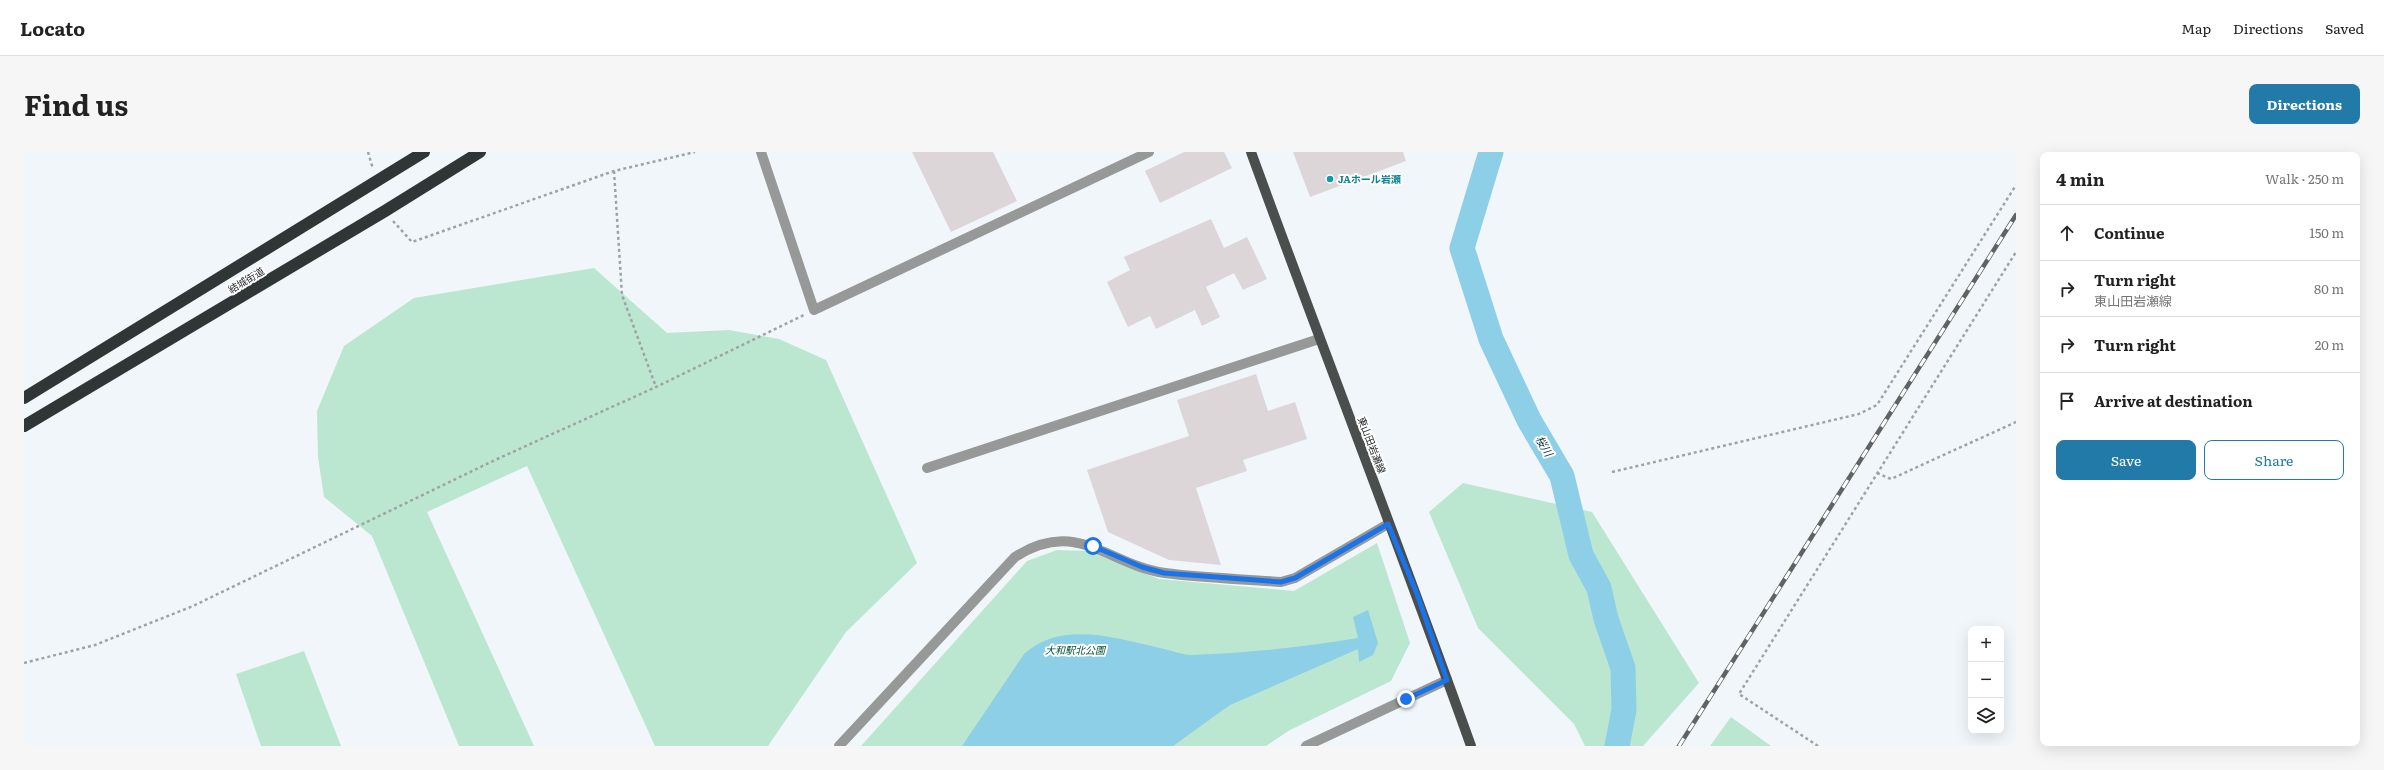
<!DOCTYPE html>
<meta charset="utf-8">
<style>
:root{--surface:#fff;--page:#f6f6f6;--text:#222;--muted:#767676;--line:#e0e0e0;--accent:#217aa8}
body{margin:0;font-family:Literata,"Noto Sans JP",serif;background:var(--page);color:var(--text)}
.controls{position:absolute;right:12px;bottom:12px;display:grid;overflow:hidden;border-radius:8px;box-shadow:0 4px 16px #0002}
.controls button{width:36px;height:36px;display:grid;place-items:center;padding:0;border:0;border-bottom:1px solid var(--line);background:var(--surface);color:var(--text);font:20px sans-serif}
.stop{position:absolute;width:12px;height:12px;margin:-9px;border:3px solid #1a73e8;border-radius:50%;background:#fff}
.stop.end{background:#1a73e8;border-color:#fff;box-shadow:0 1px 4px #0008}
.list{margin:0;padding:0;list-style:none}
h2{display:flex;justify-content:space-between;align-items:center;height:52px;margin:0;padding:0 16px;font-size:17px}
h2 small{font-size:13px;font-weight:400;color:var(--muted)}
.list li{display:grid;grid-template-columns:26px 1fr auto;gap:12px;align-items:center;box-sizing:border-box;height:56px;padding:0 16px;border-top:1px solid var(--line)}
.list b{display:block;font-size:15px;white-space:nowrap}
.list p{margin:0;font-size:13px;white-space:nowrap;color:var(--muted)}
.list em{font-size:13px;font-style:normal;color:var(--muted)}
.actions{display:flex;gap:8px;padding:12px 16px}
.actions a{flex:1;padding:9px 0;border:1px solid var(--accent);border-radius:8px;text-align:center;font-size:14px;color:var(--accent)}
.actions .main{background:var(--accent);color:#fff}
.icon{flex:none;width:22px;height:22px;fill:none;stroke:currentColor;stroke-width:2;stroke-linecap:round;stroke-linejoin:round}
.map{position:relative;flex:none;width:1992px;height:594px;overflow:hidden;border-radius:8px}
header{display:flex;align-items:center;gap:24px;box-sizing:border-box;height:56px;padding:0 20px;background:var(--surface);border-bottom:1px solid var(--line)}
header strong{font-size:19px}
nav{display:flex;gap:22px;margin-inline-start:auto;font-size:14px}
.intro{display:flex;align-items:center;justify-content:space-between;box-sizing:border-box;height:96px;padding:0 24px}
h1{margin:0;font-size:28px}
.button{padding:10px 18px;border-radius:8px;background:var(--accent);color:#fff;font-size:14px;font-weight:700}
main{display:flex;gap:24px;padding:0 24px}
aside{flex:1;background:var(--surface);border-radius:8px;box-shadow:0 4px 16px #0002}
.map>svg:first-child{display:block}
.green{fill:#bbe7d0}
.water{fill:#8ccfe7}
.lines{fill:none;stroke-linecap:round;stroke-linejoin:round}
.river{stroke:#8ccfe7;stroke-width:25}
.building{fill:#dcd6d9}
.path{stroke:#9fa3a6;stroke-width:2.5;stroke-dasharray:3 3;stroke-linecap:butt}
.minor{stroke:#969998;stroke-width:10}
.major{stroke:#4a4f4e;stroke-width:10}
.highway{stroke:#303635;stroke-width:12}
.rail-casing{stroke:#5f6364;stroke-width:4.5}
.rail{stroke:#fff;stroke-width:3;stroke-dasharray:9;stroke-linecap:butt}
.route{stroke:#1a73e8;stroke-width:5}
.culture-dot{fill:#0f9aa8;stroke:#fff;stroke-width:1.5}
.labels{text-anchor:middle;stroke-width:4;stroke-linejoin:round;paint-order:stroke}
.culture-label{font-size:10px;font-weight:bold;fill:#0d838f;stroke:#fff;text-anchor:start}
.street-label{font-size:10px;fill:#27292a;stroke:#fff}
.park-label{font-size:10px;font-style:italic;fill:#025337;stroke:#fff}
.water-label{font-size:11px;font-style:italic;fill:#0f303a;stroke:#fff}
</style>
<header>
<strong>Locato</strong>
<nav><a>Map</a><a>Directions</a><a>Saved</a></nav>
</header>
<div class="intro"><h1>Find us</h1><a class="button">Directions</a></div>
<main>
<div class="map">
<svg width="1992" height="594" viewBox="0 0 1992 594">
<rect width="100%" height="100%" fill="#f0f6fa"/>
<g class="green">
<path d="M 570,116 L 643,181 L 705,178 L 755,187 L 802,208 L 893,411 L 822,480 L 744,594 L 631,594 L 503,314 L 403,360 L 510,594 L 435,594 L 348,384 L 300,345 L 294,305 L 293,259 L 320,194 L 390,146 Z"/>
<path d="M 1439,331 L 1568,360 L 1675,531 L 1619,594 L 1561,594 L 1550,572 L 1454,476 L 1405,360 Z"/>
<path d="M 1353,391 L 1386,491 L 1367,529 L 1266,578 L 1242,594 L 837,594 L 1003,409 L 1033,398 L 1064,399 L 1135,427 L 1270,439 Z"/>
<path d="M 280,499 L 317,594 L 237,594 L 212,522 Z"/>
<path d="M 1707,565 L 1747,594 L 1686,594 Z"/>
</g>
<g class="water">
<path d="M 1344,458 L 1354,491 L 1349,503 L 1335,510 L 1334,497 L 1206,553 L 1149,594 L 938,594 L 1000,502 C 1037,468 1092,486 1136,496 C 1146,498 1158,503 1168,503 C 1224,501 1280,495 1334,486 L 1329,465 Z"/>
<path d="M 1604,515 L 1606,557 L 1599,594 L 1588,594 L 1595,558 L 1593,517 Z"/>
</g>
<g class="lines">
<path class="river" d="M 1467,0 L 1438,96 L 1467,187 L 1505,268 L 1538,324 L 1557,403 L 1575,436 L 1582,467 L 1599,516 L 1600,558 L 1593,594"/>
</g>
<g class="building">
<path d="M 888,0 L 969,0 L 993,49 L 927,80 Z"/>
<path d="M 1160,0 L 1200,0 L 1208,16 L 1136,51 L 1121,19 Z"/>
<path d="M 1269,0 L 1379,0 L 1382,9 L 1286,45 Z"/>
<path d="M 1187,67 L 1200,96 L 1223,85 L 1243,127 L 1219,138 L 1210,121 L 1182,135 L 1196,165 L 1178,174 L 1171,158 L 1132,177 L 1126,164 L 1104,175 L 1083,130 L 1106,118 L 1100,105 Z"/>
<path d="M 1232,222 L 1244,259 L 1271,250 L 1283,287 L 1219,308 L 1223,319 L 1172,336 L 1197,413 L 1145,408 L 1084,380 L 1063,318 L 1165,284 L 1153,248 Z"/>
</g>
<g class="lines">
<g class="path">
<path d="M 344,0 L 349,17"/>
<path d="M 590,19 L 598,143 L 632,235"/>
<path d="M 369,69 L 388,90 L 590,19 L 671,0"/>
<path d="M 1588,320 L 1835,262 L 1853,253 L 1992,33"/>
<path d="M 1853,321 L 1867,327 L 1992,270"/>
<path d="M 0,511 L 71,493 L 169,454 L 471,308 L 632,235 L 780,163"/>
<path d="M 1794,594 L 1715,542 L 1992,100"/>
</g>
<g class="minor">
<path d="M 737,0 L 790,158 L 1125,0"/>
<path d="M 903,316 L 1295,187"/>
<path d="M 815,594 L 991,405 C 1053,365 1084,413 1141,421 C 1179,426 1219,427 1257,430 L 1271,426 L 1364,372"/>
<path d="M 1282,594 L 1423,528"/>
</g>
<path class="major" d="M 1227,0 C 1299,198 1376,395 1447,594"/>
<g class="highway">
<path d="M 0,246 L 400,0"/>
<path d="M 0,274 L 361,59 L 456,0"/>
</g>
<g class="rail-casing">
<path id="rail" d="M 1655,594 L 1992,63"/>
</g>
<use href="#rail" class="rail"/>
</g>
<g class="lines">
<path class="route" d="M 1069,394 L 1118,415 L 1140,421 L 1257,430 L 1271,426 L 1364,372 L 1393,442 L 1423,528 L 1382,547"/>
</g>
<circle class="culture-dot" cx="1306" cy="27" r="4"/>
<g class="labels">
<g class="culture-label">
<text x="1314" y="31">JAホール岩瀬</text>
</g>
<g class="street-label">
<text transform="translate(222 128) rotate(-31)" y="4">結城街道</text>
<text transform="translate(1348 293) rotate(69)" y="4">東山田岩瀬線</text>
</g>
<g class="park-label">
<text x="1051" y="502">大和駅北公園</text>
</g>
<g class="water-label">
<text transform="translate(1520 294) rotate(59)" y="4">桜川</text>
</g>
</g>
</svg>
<div class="controls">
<button>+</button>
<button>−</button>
<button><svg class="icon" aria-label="layers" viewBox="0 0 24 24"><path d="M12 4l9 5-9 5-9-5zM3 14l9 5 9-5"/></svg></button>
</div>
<div class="stop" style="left:1069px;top:394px"></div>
<div class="stop end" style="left:1382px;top:547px"></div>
</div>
<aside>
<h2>4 min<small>Walk · 250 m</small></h2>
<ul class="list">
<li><svg class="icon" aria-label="ahead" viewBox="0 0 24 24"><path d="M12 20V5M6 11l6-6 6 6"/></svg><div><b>Continue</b></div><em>150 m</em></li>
<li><svg class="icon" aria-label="right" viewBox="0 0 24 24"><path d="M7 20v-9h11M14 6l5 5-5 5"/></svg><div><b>Turn right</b><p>東山田岩瀬線</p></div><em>80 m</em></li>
<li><svg class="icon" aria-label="right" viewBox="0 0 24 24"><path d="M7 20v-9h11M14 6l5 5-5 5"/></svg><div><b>Turn right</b></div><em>20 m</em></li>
<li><svg class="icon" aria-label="arrive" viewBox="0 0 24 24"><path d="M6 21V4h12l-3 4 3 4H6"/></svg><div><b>Arrive at destination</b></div></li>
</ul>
<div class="actions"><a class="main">Save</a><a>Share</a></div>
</aside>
</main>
